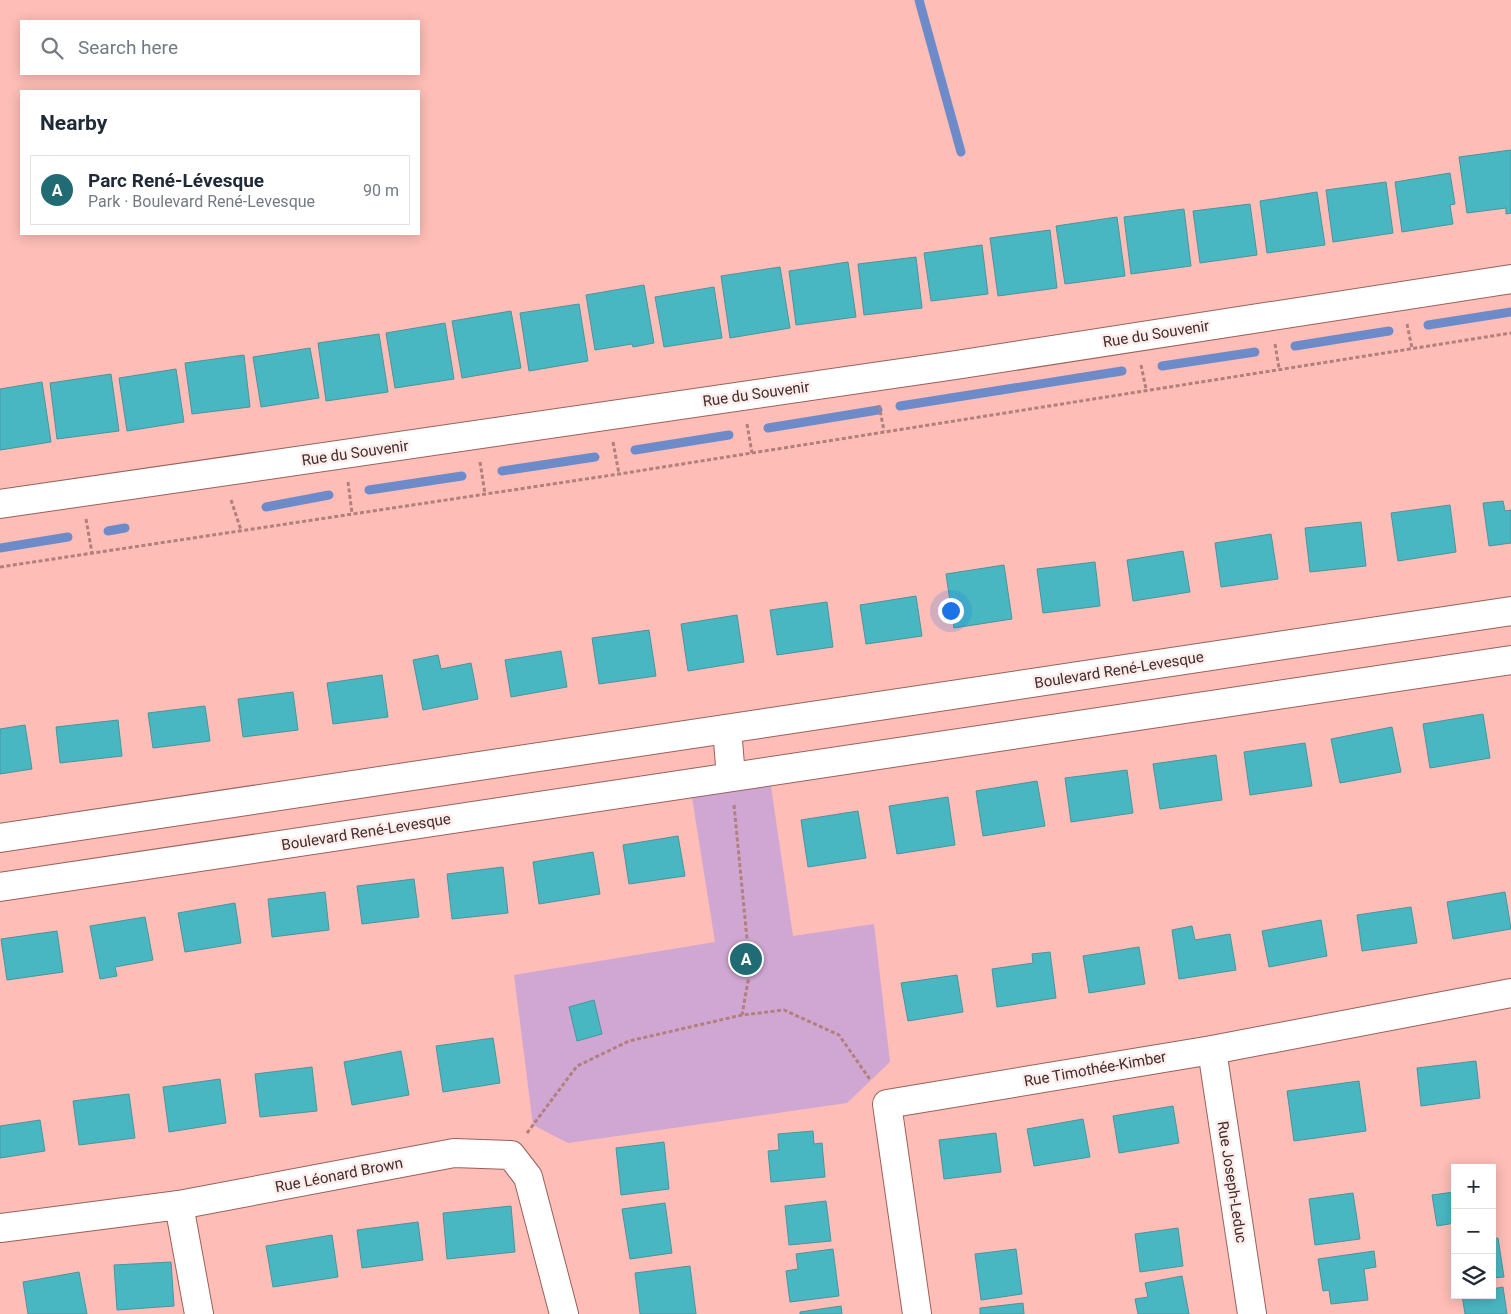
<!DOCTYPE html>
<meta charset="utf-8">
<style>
:root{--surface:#fff;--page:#f2f2f3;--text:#1f2937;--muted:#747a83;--line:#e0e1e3;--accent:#216c74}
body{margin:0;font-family:Roboto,sans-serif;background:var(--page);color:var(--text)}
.controls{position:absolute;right:15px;bottom:15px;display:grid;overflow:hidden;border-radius:0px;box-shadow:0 2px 12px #0003}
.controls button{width:45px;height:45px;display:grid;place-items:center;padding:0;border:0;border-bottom:1px solid var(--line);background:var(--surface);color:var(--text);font:25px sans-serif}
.you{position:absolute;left:950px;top:610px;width:18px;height:18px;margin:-12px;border:4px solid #fff;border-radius:50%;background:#1a73e8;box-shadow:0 0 0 8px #1a73e833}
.badge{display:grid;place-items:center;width:32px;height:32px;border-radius:50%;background:var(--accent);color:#fff;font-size:16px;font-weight:700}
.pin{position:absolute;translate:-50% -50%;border:2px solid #fff;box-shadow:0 1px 5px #0006}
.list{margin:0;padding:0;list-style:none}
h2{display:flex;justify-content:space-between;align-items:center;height:65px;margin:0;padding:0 20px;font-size:21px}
h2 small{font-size:16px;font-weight:400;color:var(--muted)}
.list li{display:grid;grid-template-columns:32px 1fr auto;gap:15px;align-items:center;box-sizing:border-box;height:70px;margin:0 10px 10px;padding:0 10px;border:1px solid var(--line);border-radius:0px}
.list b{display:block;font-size:19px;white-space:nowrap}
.list p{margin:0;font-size:16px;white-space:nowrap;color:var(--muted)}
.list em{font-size:16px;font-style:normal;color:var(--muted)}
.icon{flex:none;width:28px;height:28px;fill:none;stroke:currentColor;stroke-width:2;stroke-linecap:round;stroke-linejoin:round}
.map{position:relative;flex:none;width:1511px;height:1314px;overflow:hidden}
.search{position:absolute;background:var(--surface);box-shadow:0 2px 12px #0003;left:20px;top:20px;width:400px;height:55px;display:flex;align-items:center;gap:12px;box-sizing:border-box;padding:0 18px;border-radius:0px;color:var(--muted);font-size:19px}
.panel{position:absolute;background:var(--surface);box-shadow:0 2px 12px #0003;left:20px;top:90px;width:400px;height:145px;border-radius:0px}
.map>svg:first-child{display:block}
.green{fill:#d0a7d2}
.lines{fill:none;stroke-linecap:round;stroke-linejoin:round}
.stream{stroke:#6e8bc9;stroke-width:9}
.building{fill:#49b7c2;stroke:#48959d}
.minor-casing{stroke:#9a605c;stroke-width:30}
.path{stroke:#b1807c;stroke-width:3;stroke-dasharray:4 2.5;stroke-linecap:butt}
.minor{stroke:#fff;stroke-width:28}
.labels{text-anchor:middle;stroke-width:5;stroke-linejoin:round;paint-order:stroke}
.street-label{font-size:15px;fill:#452b29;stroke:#fbedec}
</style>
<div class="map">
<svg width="1511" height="1314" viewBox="0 0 1511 1314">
<rect width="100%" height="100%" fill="#febdb7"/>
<path class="green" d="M 770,780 L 793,936 L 874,924 L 890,1062 L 847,1103 L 568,1143 L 533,1125 L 514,975 L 715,942 L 691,791 Z"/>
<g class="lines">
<g class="stream">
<path d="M 919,0 L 961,152"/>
<path d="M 1428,325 L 1511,312"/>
<path d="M 1295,346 L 1389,331"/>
<path d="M 1162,366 L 1255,352"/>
<path d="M 900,406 L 1122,371"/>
<path d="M 768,428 L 878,410"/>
<path d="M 635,450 L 729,435"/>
<path d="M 502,471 L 595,457"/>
<path d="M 369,490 L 462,476"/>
<path d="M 266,507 L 329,495"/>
<path d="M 108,531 L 125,528"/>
<path d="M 0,548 L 68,537"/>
</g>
</g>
<g class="building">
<path d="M 1511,150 L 1511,213 L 1506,214 L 1506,208 L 1467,213 L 1459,157 Z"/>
<path d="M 1450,173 L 1455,204 L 1450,205 L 1453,224 L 1402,232 L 1395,182 Z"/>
<path d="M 1386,182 L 1393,233 L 1333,242 L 1326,190 Z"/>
<path d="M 1317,192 L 1325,245 L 1267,253 L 1260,201 Z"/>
<path d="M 1250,204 L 1257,255 L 1200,263 L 1193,211 Z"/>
<path d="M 1184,209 L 1191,266 L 1131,274 L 1124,217 Z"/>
<path d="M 1117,217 L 1125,276 L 1065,284 L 1056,226 Z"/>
<path d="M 1050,230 L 1057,288 L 998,296 L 990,238 Z"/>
<path d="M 982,245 L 988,294 L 931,301 L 924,253 Z"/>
<path d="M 916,257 L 922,308 L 864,315 L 858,264 Z"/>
<path d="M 848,262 L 856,317 L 796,325 L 789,271 Z"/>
<path d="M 780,267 L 790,328 L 730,338 L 721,276 Z"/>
<path d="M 644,285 L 654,343 L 633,347 L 632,344 L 595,350 L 586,295 Z"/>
<path d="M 714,287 L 722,338 L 664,347 L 655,297 Z"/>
<path d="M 579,304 L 588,361 L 529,371 L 520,313 Z"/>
<path d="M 511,311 L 521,368 L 462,378 L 452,321 Z"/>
<path d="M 445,323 L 454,379 L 395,388 L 386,333 Z"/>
<path d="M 379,334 L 388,392 L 326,401 L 318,343 Z"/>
<path d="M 310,348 L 319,398 L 261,407 L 253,357 Z"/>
<path d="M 244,355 L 250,407 L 192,414 L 185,363 Z"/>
<path d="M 176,369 L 184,422 L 127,431 L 119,378 Z"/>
<path d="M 111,374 L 119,431 L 57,439 L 50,383 Z"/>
<path d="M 42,382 L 51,442 L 0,450 L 0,389 Z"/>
<path d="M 1503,501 L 1505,511 L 1511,510 L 1511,543 L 1489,546 L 1483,503 Z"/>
<path d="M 1450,505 L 1456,552 L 1398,561 L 1391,513 Z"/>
<path d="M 1361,522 L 1366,566 L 1310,572 L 1305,528 Z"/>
<path d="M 1271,534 L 1278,579 L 1221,587 L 1215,543 Z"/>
<path d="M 1183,551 L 1190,592 L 1133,601 L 1127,560 Z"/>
<path d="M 1095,562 L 1100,606 L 1043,613 L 1037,569 Z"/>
<path d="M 1004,565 L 1012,619 L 954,628 L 946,574 Z"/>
<path d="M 916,596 L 922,636 L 866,644 L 860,605 Z"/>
<path d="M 827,602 L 833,647 L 777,655 L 770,610 Z"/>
<path d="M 737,615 L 744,662 L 688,671 L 681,624 Z"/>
<path d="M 649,630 L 656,676 L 599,684 L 592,638 Z"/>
<path d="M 561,651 L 567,687 L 511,697 L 505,660 Z"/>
<path d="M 438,655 L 441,669 L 471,663 L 478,699 L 423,710 L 413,660 Z"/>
<path d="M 382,675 L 388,717 L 333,724 L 327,683 Z"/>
<path d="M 293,692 L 298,730 L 243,737 L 238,699 Z"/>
<path d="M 205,706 L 210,741 L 153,748 L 148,713 Z"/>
<path d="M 1483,714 L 1490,758 L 1430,768 L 1423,724 Z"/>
<path d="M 118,720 L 122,756 L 60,763 L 56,727 Z"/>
<path d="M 25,725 L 32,769 L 0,774 L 0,729 Z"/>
<path d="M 1392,727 L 1401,772 L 1340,783 L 1331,739 Z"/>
<path d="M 1305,743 L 1312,786 L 1250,795 L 1244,752 Z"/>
<path d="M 1216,755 L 1222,800 L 1160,809 L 1153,764 Z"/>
<path d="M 1127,770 L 1133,813 L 1071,822 L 1065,778 Z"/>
<path d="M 1037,781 L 1045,826 L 983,836 L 976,791 Z"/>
<path d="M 948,797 L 955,845 L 897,854 L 889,806 Z"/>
<path d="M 858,811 L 866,858 L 808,867 L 801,820 Z"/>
<path d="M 678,836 L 685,876 L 629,884 L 623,845 Z"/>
<path d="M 593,852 L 600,894 L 539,904 L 533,862 Z"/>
<path d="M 503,867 L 508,913 L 452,919 L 447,874 Z"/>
<path d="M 414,879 L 419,917 L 362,924 L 357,886 Z"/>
<path d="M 325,892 L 329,930 L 272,937 L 268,899 Z"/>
<path d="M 1505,892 L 1511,929 L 1453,939 L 1447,902 Z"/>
<path d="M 235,903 L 241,943 L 185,952 L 178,913 Z"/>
<path d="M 1411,907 L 1417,943 L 1362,951 L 1357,915 Z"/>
<path d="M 145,917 L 153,960 L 115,967 L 117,976 L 100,979 L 90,926 Z"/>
<path d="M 1321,920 L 1327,956 L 1269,967 L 1262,931 Z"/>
<path d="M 1192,926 L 1195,940 L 1230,934 L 1236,970 L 1179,979 L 1172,930 Z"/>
<path d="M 57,931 L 63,972 L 7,980 L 1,939 Z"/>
<path d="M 1139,947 L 1145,984 L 1089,993 L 1083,956 Z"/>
<path d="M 1050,952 L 1056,998 L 997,1007 L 992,969 L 1033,963 L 1032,954 Z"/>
<path d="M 957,975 L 963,1012 L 908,1021 L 901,983 Z"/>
<path d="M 594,1000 L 602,1034 L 577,1041 L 569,1007 Z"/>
<path d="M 493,1038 L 500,1083 L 443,1092 L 436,1046 Z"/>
<path d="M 401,1051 L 409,1095 L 352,1105 L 344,1062 Z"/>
<path d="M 1476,1061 L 1480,1098 L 1421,1106 L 1417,1068 Z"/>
<path d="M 312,1067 L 317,1111 L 260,1117 L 255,1074 Z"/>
<path d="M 220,1079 L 226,1123 L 169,1132 L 163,1087 Z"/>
<path d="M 1359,1081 L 1366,1131 L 1294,1141 L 1287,1091 Z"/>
<path d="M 129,1094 L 135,1138 L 79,1145 L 73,1101 Z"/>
<path d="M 1173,1106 L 1179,1143 L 1119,1153 L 1113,1116 Z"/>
<path d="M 1083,1119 L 1090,1157 L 1034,1166 L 1027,1129 Z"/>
<path d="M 40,1120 L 45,1151 L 0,1158 L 0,1126 Z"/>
<path d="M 813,1131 L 814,1144 L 822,1143 L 825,1177 L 771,1182 L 768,1151 L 779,1150 L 778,1134 Z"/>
<path d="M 996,1133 L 1001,1172 L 944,1179 L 939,1140 Z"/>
<path d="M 664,1142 L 669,1189 L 621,1195 L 616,1148 Z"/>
<path d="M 1452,1176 L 1455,1176 L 1455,1223 L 1437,1226 L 1432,1195 L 1454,1192 Z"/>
<path d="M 1353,1193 L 1360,1239 L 1315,1245 L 1309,1199 Z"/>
<path d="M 826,1201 L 831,1241 L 789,1245 L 785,1206 Z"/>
<path d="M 665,1203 L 672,1253 L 630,1259 L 622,1209 Z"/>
<path d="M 511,1206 L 515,1252 L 447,1259 L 443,1213 Z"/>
<path d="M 418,1222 L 423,1260 L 362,1268 L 357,1230 Z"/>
<path d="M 1178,1228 L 1183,1266 L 1140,1272 L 1135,1234 Z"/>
<path d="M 332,1235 L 338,1277 L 273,1287 L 266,1246 Z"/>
<path d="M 1498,1238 L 1504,1277 L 1492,1278 L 1492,1239 Z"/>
<path d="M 833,1249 L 839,1296 L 790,1302 L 786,1271 L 798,1269 L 796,1254 Z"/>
<path d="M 1016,1249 L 1022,1294 L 981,1300 L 975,1254 Z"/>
<path d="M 1374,1251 L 1376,1267 L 1364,1269 L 1368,1300 L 1331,1304 L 1329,1290 L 1323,1291 L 1318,1259 Z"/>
<path d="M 171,1262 L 174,1306 L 117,1310 L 114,1265 Z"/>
<path d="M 690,1266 L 696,1314 L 640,1314 L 635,1273 Z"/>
<path d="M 79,1272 L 87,1314 L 28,1314 L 23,1282 Z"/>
<path d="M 1182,1276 L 1189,1314 L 1138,1314 L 1135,1299 L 1148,1297 L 1145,1283 Z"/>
<path d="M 1503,1287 L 1507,1314 L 1465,1314 L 1462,1295 L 1492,1295 L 1492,1289 Z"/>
<path d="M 1023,1303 L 1024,1314 L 980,1314 L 980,1308 Z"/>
<path d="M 841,1306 L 842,1314 L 800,1314 L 800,1312 Z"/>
</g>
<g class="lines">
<g class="minor-casing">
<g id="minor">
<path d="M 0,504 L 956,365 L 1511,279"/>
<path d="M 727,729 L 731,777"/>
<path d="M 0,838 L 1511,611"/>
<path d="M 0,887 L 1511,660"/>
<path d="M 1212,1050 L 1252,1314"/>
<path d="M 179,1205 L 199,1314"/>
<path d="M 0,1228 L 179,1205 L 454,1153 L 511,1155 L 528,1177 L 564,1314"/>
<path d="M 917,1314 L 887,1104 L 1212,1050 L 1511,993"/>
</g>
</g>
<g class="path">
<path d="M 1407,324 L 1412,348"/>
<path d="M 1275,344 L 1279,368"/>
<path d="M 1141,365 L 1146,389"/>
<path d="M 879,405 L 884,431"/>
<path d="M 747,424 L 752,453"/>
<path d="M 613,442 L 619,474"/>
<path d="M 480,462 L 485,494"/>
<path d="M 348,482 L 352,513"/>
<path d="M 231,500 L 241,530"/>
<path d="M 86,519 L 92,553"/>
<path d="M 0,567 L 619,474 L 1511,333"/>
<path d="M 734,805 L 750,970 L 742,1015"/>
<path d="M 527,1133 L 577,1066 L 629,1041 L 742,1015 L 784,1010 L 839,1035 L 871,1081"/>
</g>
<use href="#minor" class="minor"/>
</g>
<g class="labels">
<g class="street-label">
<text transform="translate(1156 334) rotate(-9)" y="5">Rue du Souvenir</text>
<text transform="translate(756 394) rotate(-8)" y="5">Rue du Souvenir</text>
<text transform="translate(355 453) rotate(-8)" y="5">Rue du Souvenir</text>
<text transform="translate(1119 670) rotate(-9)" y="5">Boulevard René-Levesque</text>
<text transform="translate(366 832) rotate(-9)" y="5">Boulevard René-Levesque</text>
<text transform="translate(1095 1069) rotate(-10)" y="5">Rue Timothée-Kimber</text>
<text transform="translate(339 1175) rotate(-11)" y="5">Rue Léonard Brown</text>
<text transform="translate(1232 1182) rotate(81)" y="5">Rue Joseph-Leduc</text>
</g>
</g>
</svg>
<div class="controls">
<button>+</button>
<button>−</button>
<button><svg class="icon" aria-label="layers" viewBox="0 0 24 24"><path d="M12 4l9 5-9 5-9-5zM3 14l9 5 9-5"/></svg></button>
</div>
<div class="you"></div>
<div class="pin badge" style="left:746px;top:959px">A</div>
<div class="search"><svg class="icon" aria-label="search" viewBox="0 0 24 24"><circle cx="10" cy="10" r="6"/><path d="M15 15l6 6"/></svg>Search here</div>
<section class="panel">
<h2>Nearby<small></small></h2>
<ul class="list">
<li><span class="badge">A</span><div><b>Parc René-Lévesque</b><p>Park · Boulevard René-Levesque</p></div><em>90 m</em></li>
</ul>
</section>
</div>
